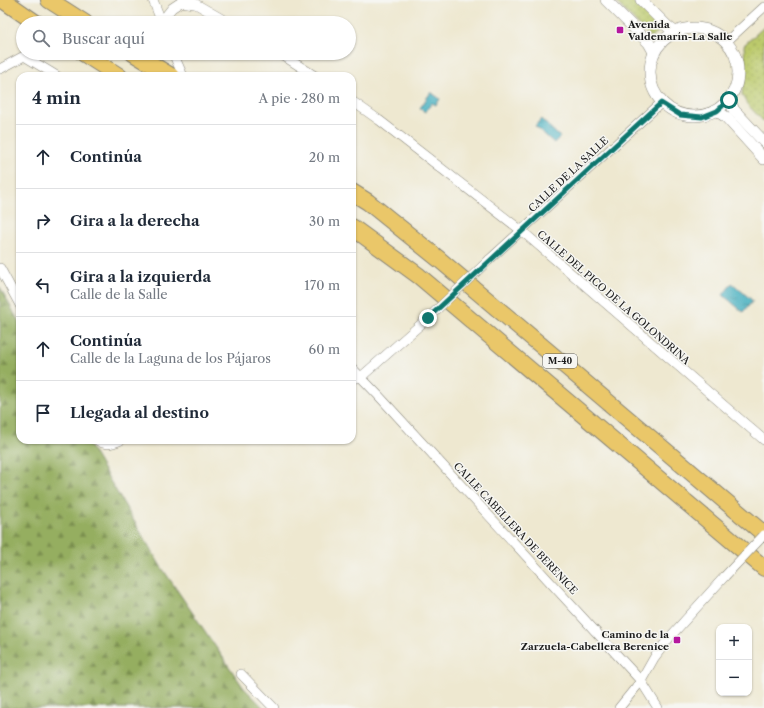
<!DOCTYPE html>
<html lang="es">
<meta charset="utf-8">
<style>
:root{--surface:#fff;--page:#f2f2f3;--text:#1f2937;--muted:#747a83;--line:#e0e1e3}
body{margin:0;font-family:"Libre Caslon Text",serif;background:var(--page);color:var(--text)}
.controls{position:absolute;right:12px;bottom:12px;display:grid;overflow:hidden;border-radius:8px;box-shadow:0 1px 3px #0004}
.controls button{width:36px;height:36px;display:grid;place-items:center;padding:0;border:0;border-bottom:1px solid var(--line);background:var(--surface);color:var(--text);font:20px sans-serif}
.stop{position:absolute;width:12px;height:12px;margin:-9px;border:3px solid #0f766e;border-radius:50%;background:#fff}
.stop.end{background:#0f766e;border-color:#fff;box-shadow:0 1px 4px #0008}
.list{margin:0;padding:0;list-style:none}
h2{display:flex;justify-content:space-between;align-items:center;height:52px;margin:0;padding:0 16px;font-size:17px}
h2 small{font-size:13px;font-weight:400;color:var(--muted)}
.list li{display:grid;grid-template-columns:26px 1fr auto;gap:12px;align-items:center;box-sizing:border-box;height:64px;padding:0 16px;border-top:1px solid var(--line)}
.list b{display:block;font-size:15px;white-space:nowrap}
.list p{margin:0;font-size:13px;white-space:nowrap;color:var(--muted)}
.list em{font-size:13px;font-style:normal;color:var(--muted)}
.icon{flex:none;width:22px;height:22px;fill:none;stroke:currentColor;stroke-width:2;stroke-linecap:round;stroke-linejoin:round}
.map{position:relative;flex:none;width:764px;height:708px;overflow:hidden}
.search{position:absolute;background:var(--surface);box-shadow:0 1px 3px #0004;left:16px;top:16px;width:340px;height:44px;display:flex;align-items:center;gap:10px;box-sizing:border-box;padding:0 14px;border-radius:22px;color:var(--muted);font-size:15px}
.panel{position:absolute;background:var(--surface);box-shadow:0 1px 3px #0004;left:16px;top:72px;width:340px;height:372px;border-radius:12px}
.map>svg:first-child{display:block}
.forest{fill:url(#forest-firs);stroke:#58653e}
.park{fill:url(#park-dots);stroke:#6c7344}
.water{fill:url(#water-ripples);stroke:#2e646d}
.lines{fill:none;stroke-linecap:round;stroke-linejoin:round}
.minor-casing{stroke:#858276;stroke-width:10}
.tertiary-casing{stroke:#858276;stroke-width:12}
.motorway-casing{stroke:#858276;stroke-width:18}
.minor{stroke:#fff;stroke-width:9}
.tertiary{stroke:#fff;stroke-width:11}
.motorway{stroke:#eac769;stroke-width:16}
.minor-bridge-casing{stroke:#858276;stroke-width:10;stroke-linecap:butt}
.minor-bridge{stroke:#fff;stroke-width:9}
.route{stroke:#0f766e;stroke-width:5}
.poi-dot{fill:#b5179e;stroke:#f6f6f2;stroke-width:1.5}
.labels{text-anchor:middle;stroke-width:3;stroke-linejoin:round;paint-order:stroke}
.shield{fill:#f6f6f2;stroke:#5d5d5c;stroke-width:1}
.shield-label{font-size:9px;font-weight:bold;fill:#1c1c1c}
.poi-label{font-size:10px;font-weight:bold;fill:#1c1c1c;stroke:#f6f6f2;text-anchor:start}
.street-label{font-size:10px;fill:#1c1c1c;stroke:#f6f6f2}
</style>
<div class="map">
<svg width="764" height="708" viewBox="0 0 764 708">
<defs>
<pattern id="forest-firs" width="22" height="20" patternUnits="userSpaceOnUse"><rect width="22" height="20" fill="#95ae60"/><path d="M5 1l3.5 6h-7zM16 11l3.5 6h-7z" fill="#798d4e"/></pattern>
<pattern id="park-dots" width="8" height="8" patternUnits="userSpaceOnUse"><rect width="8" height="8" fill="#bcca6c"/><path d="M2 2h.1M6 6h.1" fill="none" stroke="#a1ad5d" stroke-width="1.8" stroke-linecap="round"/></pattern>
<pattern id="water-ripples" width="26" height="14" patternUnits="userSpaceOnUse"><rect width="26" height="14" fill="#40adbe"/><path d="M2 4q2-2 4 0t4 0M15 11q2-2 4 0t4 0" fill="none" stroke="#358c9a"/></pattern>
</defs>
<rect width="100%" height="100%" fill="#f6f6f2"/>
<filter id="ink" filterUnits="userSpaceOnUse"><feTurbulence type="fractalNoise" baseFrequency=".025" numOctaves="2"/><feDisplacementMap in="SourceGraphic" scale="8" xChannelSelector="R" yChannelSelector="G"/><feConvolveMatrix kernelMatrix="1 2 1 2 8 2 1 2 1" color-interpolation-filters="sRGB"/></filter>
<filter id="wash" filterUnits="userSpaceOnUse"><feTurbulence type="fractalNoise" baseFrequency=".012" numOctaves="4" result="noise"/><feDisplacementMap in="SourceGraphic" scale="16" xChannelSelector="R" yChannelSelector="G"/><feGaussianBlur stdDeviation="0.9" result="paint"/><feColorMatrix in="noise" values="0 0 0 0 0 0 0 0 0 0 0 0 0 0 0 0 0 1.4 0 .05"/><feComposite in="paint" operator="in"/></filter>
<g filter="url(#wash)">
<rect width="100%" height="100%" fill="#eee8d0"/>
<path class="forest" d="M 0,287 L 20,324 L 20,440 L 86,440 L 160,565 L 243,687 L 264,708 L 0,708 Z"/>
<g class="park">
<path d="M 614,0 L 632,0 L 661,29 L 651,38 Z"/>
<path d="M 764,27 L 764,122 L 747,104 L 742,95 C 743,85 745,75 745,65 C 745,58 744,52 744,45 Z"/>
</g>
<g class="water">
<path d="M 431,92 L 440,99 L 436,105 L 432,103 L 425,112 L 420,108 Z"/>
<path d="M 541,119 L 560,137 L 554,143 L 535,126 Z"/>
<path d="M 732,283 L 753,301 L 743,312 L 723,295 Z"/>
</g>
</g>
<g filter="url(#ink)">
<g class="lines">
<g class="minor-casing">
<g id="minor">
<path d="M 153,0 L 162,23"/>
<path d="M 189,0 L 229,23"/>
<path d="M 161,22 L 172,8 L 181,2 L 194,4"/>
<path d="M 726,42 L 764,7"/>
<path d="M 173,53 L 183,76"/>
<path d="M 279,53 L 315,76"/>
<path d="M 0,69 L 24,56 L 57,76"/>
<path d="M 352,101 L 379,120 L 522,231 L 764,440"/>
<path d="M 489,260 L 661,103"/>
<path d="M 0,268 L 20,305"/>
<path d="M 352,368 L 378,395 L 641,681 L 658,708"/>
<path d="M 352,379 L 361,377 L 428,318"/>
<path d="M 97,440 C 106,446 111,444 121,440"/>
<path d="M 241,674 L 274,708"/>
<path d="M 619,708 L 641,681 L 654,658 L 669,638 L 725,576"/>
</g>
</g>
<g class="tertiary-casing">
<g id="tertiary">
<path d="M 606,0 L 649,43 L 654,52"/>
<path d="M 641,0 L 667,26 L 675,32"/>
<circle cx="694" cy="72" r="44"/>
<path d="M 729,100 L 734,110 L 764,142"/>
<path d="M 717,111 L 726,117 L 764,159"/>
</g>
</g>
<g class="motorway-casing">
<g id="motorway">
<path d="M 3,0 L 36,23"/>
<path d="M 49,0 L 85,23"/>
<path d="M 83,53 L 119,76"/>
<path d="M 133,53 L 171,76"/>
<path d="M 352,192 L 368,202 L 440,260 L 764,534"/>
<path d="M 352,227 L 419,276 L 764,568"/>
</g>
</g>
<use href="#minor" class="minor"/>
<use href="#tertiary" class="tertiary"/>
<use href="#motorway" class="motorway"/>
<g class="minor-bridge-casing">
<g id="minor-bridge">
<path d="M 428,318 L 489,260"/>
<path d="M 725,576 L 764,535"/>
</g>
</g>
<use href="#minor-bridge" class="minor-bridge"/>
</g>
</g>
<g class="lines" filter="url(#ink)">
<path class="route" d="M 428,318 L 661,103 L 680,115 L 702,117 L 717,111 L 729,100"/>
</g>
<g class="poi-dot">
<rect x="616" y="26" width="8" height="8" rx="2"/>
<rect x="673" y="636" width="8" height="8" rx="2"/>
</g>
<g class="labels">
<rect class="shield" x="543" y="354" width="34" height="14" rx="3"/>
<g class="shield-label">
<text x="560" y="364">M-40</text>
</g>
<g class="poi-label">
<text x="628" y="28">Avenida<tspan x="628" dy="12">Valdemarín-La Salle</tspan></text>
<text x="669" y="638" text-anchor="end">Camino de la<tspan x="669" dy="12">Zarzuela-Cabellera Berenice</tspan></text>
</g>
<g class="street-label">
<text transform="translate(568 174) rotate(-43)" y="4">CALLE DE LA SALLE</text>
<text transform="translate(614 297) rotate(41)" y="4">CALLE DEL PICO DE LA GOLONDRINA</text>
<text transform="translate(516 528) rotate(47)" y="4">CALLE CABELLERA DE BERENICE</text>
</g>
</g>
</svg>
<div class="controls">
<button>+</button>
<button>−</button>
</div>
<div class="stop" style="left:729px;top:100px"></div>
<div class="stop end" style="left:428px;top:318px"></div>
<div class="search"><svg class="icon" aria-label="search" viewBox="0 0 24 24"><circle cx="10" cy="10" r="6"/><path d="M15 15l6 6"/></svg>Buscar aquí</div>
<section class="panel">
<h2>4 min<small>A pie · 280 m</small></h2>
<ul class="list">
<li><svg class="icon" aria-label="ahead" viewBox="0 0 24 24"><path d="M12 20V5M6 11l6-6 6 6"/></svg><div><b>Continúa</b></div><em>20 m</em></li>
<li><svg class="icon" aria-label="right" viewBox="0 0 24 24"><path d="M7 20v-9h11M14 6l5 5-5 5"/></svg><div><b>Gira a la derecha</b></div><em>30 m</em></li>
<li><svg class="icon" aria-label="left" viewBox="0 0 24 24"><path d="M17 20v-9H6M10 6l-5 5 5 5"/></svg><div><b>Gira a la izquierda</b><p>Calle de la Salle</p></div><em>170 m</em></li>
<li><svg class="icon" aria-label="ahead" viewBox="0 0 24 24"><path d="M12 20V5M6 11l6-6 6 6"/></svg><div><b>Continúa</b><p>Calle de la Laguna de los Pájaros</p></div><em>60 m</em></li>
<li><svg class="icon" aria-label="arrive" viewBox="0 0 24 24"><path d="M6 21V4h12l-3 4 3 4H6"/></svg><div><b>Llegada al destino</b></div></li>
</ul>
</section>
</div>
